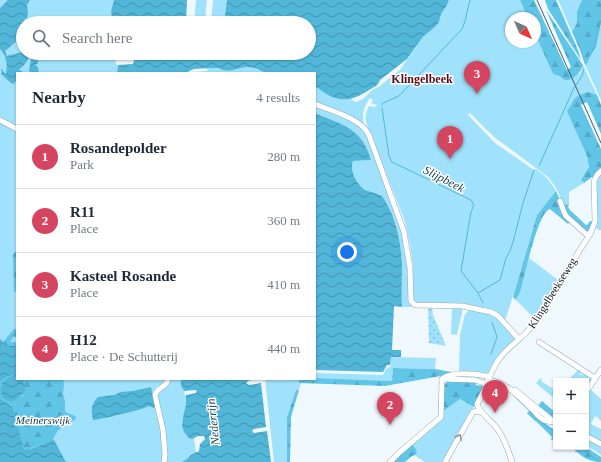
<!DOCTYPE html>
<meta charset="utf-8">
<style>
:root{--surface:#fff;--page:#f6f6f7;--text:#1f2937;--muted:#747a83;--line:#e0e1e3;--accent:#d54560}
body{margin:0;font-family:"Times New Roman",serif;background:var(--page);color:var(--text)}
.controls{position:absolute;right:12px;bottom:12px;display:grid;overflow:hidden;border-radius:0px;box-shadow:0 1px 3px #0004}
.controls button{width:36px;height:36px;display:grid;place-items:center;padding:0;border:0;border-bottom:1px solid var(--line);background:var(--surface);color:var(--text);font:20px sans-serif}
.compass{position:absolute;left:505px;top:12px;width:36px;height:36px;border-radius:50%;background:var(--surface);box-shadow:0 1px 3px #0004;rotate:135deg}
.you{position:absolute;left:347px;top:252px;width:14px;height:14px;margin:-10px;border:3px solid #fff;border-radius:50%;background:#1a73e8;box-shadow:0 0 0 6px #1a73e833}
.badge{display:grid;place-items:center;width:26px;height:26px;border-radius:50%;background:var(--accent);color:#fff;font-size:13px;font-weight:700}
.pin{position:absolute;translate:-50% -33px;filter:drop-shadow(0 1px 2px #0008)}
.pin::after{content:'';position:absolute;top:21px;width:14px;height:12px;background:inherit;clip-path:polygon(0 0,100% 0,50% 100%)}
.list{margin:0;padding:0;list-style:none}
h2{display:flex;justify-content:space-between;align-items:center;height:52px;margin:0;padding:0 16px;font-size:17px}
h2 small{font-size:13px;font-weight:400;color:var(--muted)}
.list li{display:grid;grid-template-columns:26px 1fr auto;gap:12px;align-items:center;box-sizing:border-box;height:64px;padding:0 16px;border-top:1px solid var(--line)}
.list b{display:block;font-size:15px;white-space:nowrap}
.list p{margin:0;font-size:13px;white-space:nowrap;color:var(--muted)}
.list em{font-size:13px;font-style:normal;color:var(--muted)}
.icon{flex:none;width:22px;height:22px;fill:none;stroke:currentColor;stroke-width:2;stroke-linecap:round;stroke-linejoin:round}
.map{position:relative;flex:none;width:601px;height:462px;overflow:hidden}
.search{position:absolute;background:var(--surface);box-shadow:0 1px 3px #0004;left:16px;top:16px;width:300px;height:44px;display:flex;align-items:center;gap:10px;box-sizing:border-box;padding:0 14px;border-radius:22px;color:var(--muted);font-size:15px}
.panel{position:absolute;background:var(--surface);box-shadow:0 1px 3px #0004;left:16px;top:72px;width:300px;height:308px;border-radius:0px}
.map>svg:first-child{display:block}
.green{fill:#a0e2fb}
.forest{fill:url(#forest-firs)}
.garden{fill:url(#garden-dots)}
.water{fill:url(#water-waves)}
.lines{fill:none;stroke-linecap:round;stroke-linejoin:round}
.stream{stroke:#51b6d8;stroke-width:1}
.minor-casing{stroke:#92a9b2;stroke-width:6}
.minor{stroke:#fff;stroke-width:5}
.rail{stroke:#515a5e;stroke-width:1}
.oneway{stroke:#939798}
.labels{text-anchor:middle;stroke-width:3;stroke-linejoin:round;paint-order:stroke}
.street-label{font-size:11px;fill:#0f171b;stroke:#fff}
.park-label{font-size:11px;font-style:italic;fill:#103e4c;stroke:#fff}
.neighbourhood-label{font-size:12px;font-weight:bold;fill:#530d1d;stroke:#fff}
.water-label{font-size:12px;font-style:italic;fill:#154251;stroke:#fff}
</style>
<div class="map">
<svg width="601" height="462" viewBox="0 0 601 462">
<defs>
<pattern id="forest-firs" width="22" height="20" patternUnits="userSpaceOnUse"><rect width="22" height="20" fill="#60c5e7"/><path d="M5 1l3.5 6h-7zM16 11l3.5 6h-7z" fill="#52a8c6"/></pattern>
<pattern id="garden-dots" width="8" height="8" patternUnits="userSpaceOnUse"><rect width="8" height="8" fill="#a0e2fb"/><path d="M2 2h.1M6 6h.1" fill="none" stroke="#89c1d7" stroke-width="1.8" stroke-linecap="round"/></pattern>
<pattern id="water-waves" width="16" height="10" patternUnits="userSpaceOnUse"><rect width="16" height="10" fill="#51b6d8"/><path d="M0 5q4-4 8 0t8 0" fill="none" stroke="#4293ae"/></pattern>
</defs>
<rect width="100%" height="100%" fill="#eff9fd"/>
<g class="green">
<path d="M 0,0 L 114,0 L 111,11 L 112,23 L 23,23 L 23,53 L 114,53 L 116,64 L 118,65 L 117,73 L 17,73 L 17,379 L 181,379 L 181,386 L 184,391 L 185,391 L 184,394 L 186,395 L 186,404 L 182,423 L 189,437 L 192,439 L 194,438 L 196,453 L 195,453 L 197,462 L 0,462 Z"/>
<path d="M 196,0 L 207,0 L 206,8 L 205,23 L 194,23 Z"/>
<path d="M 213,0 L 227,0 L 224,23 L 211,23 Z"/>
<path d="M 449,0 L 520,0 L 528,18 L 511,18 L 511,42 L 535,42 L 535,34 L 553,74 L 559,76 L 564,80 L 571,79 L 580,73 L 583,65 L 597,95 L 592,93 L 572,103 L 571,105 L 575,128 L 587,156 L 589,167 L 581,180 L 584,183 L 569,192 L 569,204 L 562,205 L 559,194 L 555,186 L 548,177 L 494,137 L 470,113 L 468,115 L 495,143 L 534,170 L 536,169 C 544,175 551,181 556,191 L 537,215 L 517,283 L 505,321 L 492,311 L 413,304 L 413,266 L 410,245 L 405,222 L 372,137 C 367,125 362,119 369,106 L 375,107 L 377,105 L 371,103 L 373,100 L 370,98 C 363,108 362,113 364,125 L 315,103 L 315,86 C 325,94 339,103 352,98 L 353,101 L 356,102 L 363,99 L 372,90 L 380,86 L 387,80 L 390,78 L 394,74 L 400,70 L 416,46 L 427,33 L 436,26 L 439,22 L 441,14 L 447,5 Z"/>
<path d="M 558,0 L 582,0 L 577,23 L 572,32 Z"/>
<path d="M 601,22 L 601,100 L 585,65 L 587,60 L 596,47 Z"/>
<path d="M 242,67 L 250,67 L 266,73 L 192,73 L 195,72 L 208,71 L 206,68 L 219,68 L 227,71 Z"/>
<path d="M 315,106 L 359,125 L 367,132 L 406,246 L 409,301 L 412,306 L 411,307 L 402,307 C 402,302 401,296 401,291 C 401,282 402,273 402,264 C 401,243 397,222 387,204 C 385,201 383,196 379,194 C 375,192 370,192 365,190 C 357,185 349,170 353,161 L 371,160 C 362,128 343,125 315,113 Z"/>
<path d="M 601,174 L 601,230 L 599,230 L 595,227 L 595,184 L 597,178 Z"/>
<path d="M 529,258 L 558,280 L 554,286 L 553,290 L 535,319 L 516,300 L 520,292 Z"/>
<path d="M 452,307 L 463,308 L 457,335 L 451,334 Z"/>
<path d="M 472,309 L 494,315 L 516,339 L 502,351 L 496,358 L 496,360 L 489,375 L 459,373 L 460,335 L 465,314 L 467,313 L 468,311 Z"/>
<path d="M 391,357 L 436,358 L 435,369 L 393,368 L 392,381 L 315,378 L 315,373 L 383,375 L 386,369 L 390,367 Z"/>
<path d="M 579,369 L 582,371 L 580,373 L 582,375 L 585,373 L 591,378 L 592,380 L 590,383 L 588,379 L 586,381 L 567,381 Z"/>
<path d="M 541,378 L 542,379 L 541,381 L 555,390 L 556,390 L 556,400 L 536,383 Z"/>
<path d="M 265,379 L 299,379 L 299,383 L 301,383 L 299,390 L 296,390 L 287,417 L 287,462 L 274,462 Z"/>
<path d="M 590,389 L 601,399 L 601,421 L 598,418 L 595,416 L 591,424 L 601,429 L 601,442 L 586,434 L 586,394 Z"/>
<path d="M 460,399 L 474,407 L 443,462 L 425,462 L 414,455 L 417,454 L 416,449 L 411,443 L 419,437 L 442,412 Z"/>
<path d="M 586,437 L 601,446 L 601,455 L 586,445 Z"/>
</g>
<g class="forest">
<path d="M 520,0 L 534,0 L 567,70 L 571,67 L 546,10 L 583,65 C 581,72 573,81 565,80 C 561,79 563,78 559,76 C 557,75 555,75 553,74 L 535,34 L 535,18 L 528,18 Z"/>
<path d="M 545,0 L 556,0 L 578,50 L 581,60 L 548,9 Z"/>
<path d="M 582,0 L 601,0 L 601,22 L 596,47 L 587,60 L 585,65 L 580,50 L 572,32 L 577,23 L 577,12 Z"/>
<path d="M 587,92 L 592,93 L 597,95 L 601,105 L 601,134 L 587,102 L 581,105 L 601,149 L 601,169 L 594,178 L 592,177 L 584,183 L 581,180 L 589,167 L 587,156 L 567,111 L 571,105 L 574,99 L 578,96 Z"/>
<path d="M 556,191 L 560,200 L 571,221 L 568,224 L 550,209 C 537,213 525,277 520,292 C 519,295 517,297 516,300 L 513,297 L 537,215 Z"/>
<path d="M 569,204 L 568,207 L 570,210 L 586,225 L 587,225 L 590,221 L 593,222 L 588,233 L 567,216 L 562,205 Z"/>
<path d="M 17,251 L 17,291 L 14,292 L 13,254 Z"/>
<path d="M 14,329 L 16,329 L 17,331 L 17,338 L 14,336 L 10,342 L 17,342 L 17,346 L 4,346 L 3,342 Z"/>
<path d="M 393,368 L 435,369 L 457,373 L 385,386 L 299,383 L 299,379 L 315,378 L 392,381 Z"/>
<path d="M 14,374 L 17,375 L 17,378 L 15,377 L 19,397 L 23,395 L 25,385 L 21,379 L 63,379 L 64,384 L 63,394 L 65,401 L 65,411 C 69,415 73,414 76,417 L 75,420 C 66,423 55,431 53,440 L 27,450 L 25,450 L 24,448 L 11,405 L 4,401 L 0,398 L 0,382 L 6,376 Z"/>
<path d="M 448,381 L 475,382 L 476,385 L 483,386 L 483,387 L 477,403 L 474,407 L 460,399 L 442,412 L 444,385 Z"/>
<path d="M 296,390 L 299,390 L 291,417 L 290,462 L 287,462 L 287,417 Z"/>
<path d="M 542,401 L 556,413 L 556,421 L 538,406 Z"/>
<path d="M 530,410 L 546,424 L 556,431 L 556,441 L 551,440 L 552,437 L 537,422 L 535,421 L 527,413 Z"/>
<path d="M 411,443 L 416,449 L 417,454 L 412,456 L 405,462 L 391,462 Z"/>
<path d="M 576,447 L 586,447 L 601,457 L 601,462 C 591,462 583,458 576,451 Z"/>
</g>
<path class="garden" d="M 428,306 L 432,306 L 433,315 L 446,346 L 429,343 Z"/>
<g class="water">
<path d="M 8,0 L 30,0 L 27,5 L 28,13 L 27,18 L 25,19 L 22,24 L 21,35 L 18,40 L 5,51 L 6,54 L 7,56 L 23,52 L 23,53 L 29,53 C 30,60 24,65 19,70 L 22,71 L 23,73 L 17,73 L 17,80 L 13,84 L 11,83 L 1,74 L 2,72 L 1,70 L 2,69 L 5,74 L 6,73 C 8,64 6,55 0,49 L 0,8 Z"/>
<path d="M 114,0 L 187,0 L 186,23 L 132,23 L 130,22 L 112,20 L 111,11 Z"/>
<path d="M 227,0 L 449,0 L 447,5 L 441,14 L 439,22 L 436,26 L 424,36 L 416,46 L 407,59 L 380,80 C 378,86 374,87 369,90 C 348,104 335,102 315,86 L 315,73 C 299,73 283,74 267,73 C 260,72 254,66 246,67 C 237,68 227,74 219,68 L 209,68 L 194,69 L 189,71 L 188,73 L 117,73 L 118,65 L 133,64 L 134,61 L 133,59 L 115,59 L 114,53 L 309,53 L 309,23 L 224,23 Z"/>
<path d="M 32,53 L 39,53 L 38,63 L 35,65 L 38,67 L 39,73 L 32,73 L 29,71 Z"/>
<path d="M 315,113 C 343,125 362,128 371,160 L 353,161 C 349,170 357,185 365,190 C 370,192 375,192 380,195 C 383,196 385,201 387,204 C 397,222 401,244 402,264 C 402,278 401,292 402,307 L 394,306 L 392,350 L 401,350 L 401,357 L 391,357 L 390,365 L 387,365 L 383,372 L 315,370 Z"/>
<path d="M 1,339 L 5,346 L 17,346 L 17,375 C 10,374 5,377 0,382 L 0,340 Z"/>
<path d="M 11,377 L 17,378 L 17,379 L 22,379 C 28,389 26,392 18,398 C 16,399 14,401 12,401 C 5,402 0,395 1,388 C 2,382 6,379 11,377 Z"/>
<path d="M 181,379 L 255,379 L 248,381 L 246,383 L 249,385 L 261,383 L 266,427 L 254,429 L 252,431 L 254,433 L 267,431 L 271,462 L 182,462 L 187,459 L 191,455 L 199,451 L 200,444 L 205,439 L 204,436 L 198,436 L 192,439 L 189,438 L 184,432 L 182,426 L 183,417 L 186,404 L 186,395 L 196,393 L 197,391 L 195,390 L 184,391 L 181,386 Z"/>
<path d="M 151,387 L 155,407 L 154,408 L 149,406 C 142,409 137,410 130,412 C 118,415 106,418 94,420 L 93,420 C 91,408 91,405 98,397 L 114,395 L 121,392 L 133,391 Z"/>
<path d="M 0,398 C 3,402 10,403 12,407 L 24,448 L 25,450 L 31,449 L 53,440 L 54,440 L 66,462 L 0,462 Z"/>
</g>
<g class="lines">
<g class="stream">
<path d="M 586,64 L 589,57 L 594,49 L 601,20"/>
<path d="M 382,105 L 383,103 L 399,96 L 462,29 L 465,21 L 470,0"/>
<path d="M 382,108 L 389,156 L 392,162 L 471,200 C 475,205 473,207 471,212 L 461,271 L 478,293"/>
<path d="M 539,166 L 574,88 L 582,76 L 584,69"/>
<path d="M 483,303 L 478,293 L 500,280 L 506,258 L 510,251 L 513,242 L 523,203 L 534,170"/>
<path d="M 491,354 L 497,337 L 492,322"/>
<path d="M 513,395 L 535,416"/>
<path d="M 539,420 L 548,427 L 556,432"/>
<path d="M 582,447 L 599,462"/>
<path d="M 576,452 L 576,447"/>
</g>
<g class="minor-casing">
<g id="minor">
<path d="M 315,104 C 331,111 361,118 369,135 L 404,232 L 410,268 L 411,301 L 414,304 L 416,305 L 462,306 L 491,312 L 498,316 L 519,339"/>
<path d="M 0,120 L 17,129"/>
<path d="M 560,201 L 564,212 L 566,216 L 586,234 L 590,234"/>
<path d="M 539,342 L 595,378"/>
<path d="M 442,379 C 451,371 476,374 487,376"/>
<path d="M 443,379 L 475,380 L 487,384"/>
<path d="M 488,380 C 507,382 521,399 534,411 C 537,415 541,419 546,421 C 549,422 552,422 555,422"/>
<path d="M 515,390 L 553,421"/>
<path d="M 586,392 L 601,370"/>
<path d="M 586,436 L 601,444"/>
<path d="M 164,462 L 165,455 L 163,430 L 155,395 C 157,387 167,388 168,379"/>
<path d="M 390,462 L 400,452 L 441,417 L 442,379"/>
<path d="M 445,462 L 473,412 L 478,411 L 482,413"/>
<path d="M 512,462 C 508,449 504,437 496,427 C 489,419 481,414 477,404 C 486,390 489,373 499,359 C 508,346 522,339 532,326 L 590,234 L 593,227 L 595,221 L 594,181 L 597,175 L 601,171"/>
</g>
</g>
<use href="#minor" class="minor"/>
<path class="rail" d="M 537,0 L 601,143"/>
</g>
<defs><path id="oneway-chevron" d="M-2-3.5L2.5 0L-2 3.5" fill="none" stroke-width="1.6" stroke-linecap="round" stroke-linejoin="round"/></defs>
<use class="oneway" href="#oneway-chevron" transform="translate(459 437) rotate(-61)"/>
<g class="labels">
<g class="street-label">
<text transform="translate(552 293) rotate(-58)" y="4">Klingelbeekseweg</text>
</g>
<g class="park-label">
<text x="43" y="424">Meinerswijk</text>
</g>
<g class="neighbourhood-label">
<text x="422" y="83">Klingelbeek</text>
</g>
<g class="water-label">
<text transform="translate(444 179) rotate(27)" y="4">Slijpbeek</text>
<text transform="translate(213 422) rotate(-96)" y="4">Nederrijn</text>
</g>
</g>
</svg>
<div class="controls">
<button>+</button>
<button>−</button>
</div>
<svg class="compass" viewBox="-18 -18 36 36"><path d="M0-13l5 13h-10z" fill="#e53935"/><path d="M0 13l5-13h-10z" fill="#747a83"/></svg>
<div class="you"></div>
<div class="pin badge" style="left:450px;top:159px">1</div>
<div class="pin badge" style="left:390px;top:425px">2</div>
<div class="pin badge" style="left:477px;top:94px">3</div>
<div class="pin badge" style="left:495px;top:413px">4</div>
<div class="search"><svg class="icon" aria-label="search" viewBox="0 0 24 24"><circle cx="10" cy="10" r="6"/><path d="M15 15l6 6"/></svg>Search here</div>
<section class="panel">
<h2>Nearby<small>4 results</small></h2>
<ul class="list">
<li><span class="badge">1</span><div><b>Rosandepolder</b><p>Park</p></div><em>280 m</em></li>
<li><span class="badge">2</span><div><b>R11</b><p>Place</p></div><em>360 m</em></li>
<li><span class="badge">3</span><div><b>Kasteel Rosande</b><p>Place</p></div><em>410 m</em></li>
<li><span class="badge">4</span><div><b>H12</b><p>Place · De Schutterij</p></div><em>440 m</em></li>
</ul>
</section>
</div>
